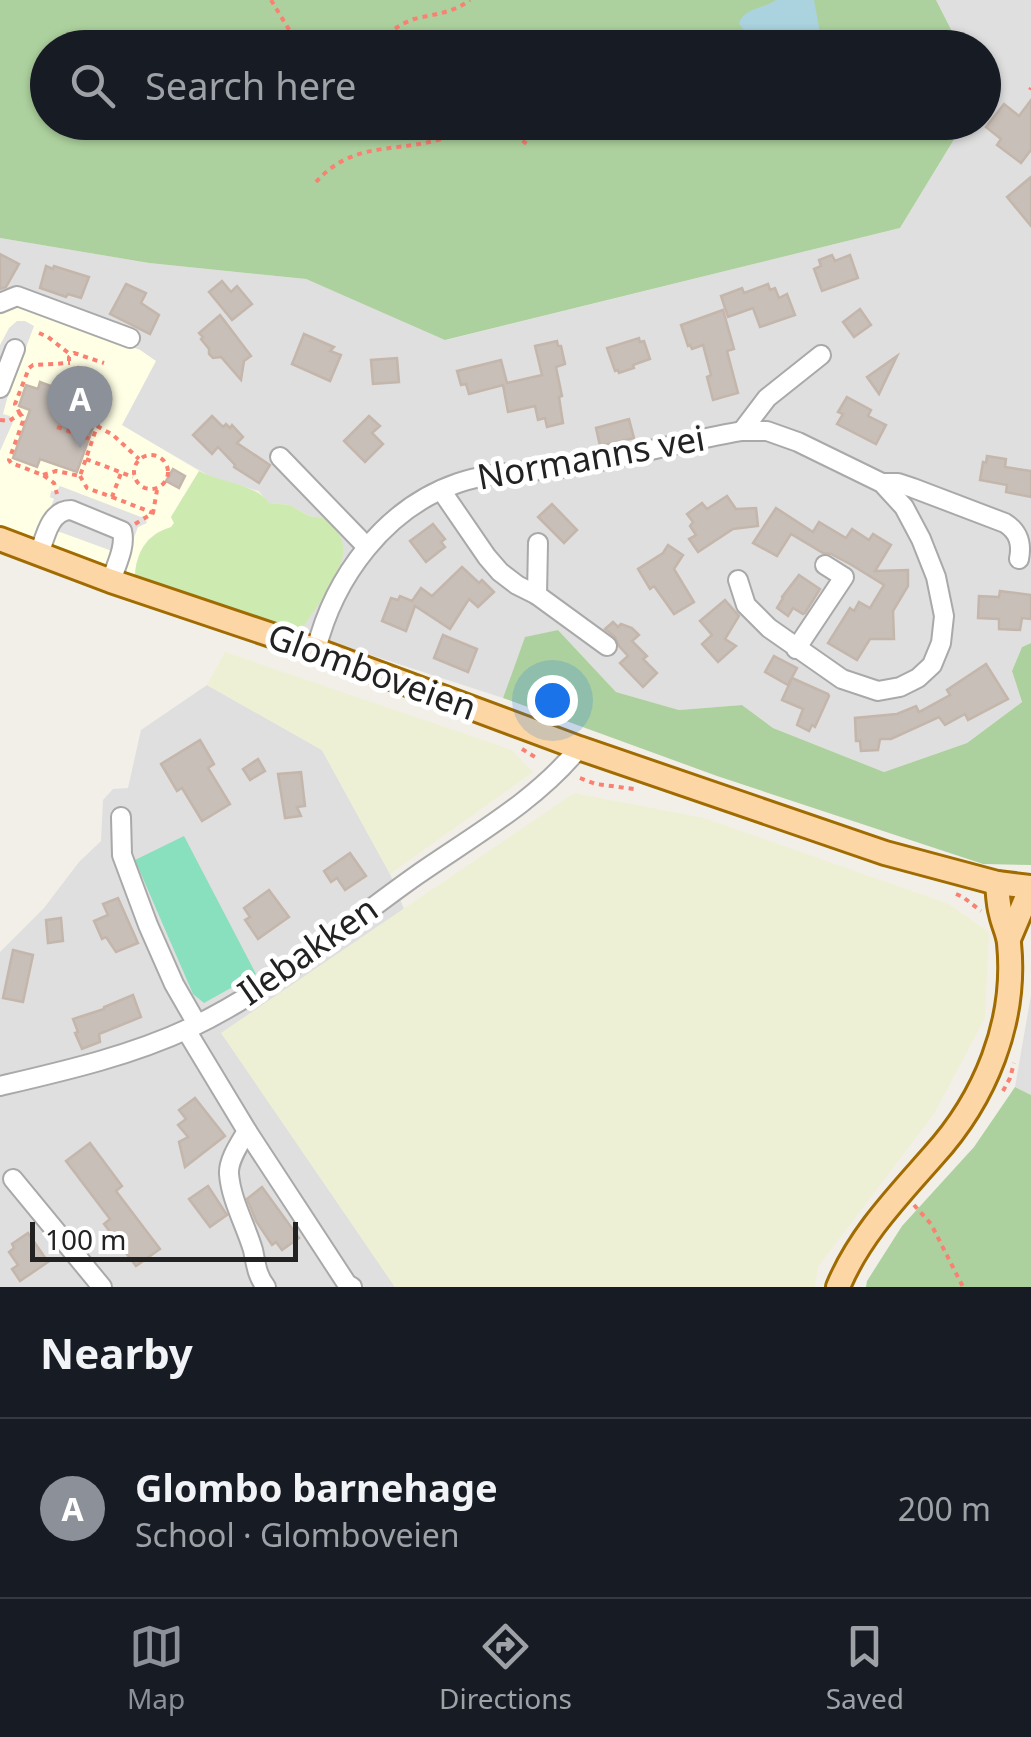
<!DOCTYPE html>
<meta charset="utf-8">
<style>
:root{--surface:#171b24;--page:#20242c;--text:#f1f3f6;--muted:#9ea1a6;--line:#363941;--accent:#8c9099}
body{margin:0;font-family:"Noto Sans",sans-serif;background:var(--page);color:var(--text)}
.scale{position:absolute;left:30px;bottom:25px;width:268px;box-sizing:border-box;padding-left:10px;border:5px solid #222;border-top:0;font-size:28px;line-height:35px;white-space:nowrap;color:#222;-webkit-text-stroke:8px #fff;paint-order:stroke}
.you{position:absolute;left:552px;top:700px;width:35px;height:35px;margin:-25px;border:8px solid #fff;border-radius:50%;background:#1a73e8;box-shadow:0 0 0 15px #1a73e833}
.badge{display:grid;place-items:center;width:65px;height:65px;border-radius:50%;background:var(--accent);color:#fff;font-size:32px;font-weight:700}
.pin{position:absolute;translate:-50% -82px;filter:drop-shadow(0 2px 5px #0008)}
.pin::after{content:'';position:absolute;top:52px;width:35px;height:30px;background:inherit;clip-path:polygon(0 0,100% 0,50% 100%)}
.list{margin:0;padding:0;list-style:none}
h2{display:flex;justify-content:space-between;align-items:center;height:130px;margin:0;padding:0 40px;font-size:42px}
h2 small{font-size:32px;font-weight:400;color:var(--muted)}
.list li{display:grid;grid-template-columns:65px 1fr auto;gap:30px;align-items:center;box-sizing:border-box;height:180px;padding:0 40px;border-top:2px solid var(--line)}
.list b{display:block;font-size:38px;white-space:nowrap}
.list p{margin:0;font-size:32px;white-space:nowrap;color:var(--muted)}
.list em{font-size:32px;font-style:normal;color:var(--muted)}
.icon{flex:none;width:55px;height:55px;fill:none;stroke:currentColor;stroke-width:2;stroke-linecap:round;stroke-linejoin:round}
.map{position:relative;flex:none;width:1031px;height:1287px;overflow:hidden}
.search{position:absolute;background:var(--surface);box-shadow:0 2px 8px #0004;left:30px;right:30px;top:30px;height:110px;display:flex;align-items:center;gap:25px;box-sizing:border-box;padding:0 35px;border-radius:55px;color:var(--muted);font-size:38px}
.sheet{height:310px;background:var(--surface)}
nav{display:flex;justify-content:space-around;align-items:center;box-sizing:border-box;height:140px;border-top:2px solid var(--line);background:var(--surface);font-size:28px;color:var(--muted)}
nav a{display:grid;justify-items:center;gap:5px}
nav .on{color:var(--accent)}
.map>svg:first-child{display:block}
.residential{fill:#e0dfdf}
.education{fill:#ffffe5}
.farmland{fill:#eef0d5}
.grass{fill:#cdebb0}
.forest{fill:#add19e}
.pitch{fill:#88e0be}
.parking{fill:#e2e2e2}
.water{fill:#aad3df}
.building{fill:#c7bfb8;stroke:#c4b6ab;stroke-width:2.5}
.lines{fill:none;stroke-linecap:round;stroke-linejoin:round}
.minor-casing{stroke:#a9a9a9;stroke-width:22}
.major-casing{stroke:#a06b00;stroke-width:28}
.path{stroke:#fa8072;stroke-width:4;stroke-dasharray:5 5;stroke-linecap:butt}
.minor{stroke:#fff;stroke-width:18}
.major{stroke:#fcd6a4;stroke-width:22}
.labels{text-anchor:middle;stroke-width:10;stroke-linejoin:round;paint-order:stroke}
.street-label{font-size:35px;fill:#222;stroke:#fff}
</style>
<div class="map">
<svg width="1031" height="1287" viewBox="0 0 1031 1287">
<rect width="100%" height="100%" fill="#f2efe9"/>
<g class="residential">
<path d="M 936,0 L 1031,0 L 1031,643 L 1022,647 L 1012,671 L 1022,702 L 967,743 L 884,772 L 773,728 L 742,705 L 679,710 L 616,692 L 558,630 L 525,638 L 503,698 L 300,632 L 324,594 L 325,518 L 309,516 L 290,505 L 268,503 L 259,491 L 213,478 L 121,425 L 155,361 L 140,350 L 19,303 L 0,304 L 0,238 L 149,263 L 306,279 L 446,340 L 900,228 L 964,123 L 984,122 L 984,48 L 960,47 Z"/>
<path d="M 207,685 L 322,750 L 390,874 L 404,909 L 222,1033 L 395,1287 L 0,1287 L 0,952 L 44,908 L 79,862 L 101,841 L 103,800 L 113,789 L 128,788 L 141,730 Z"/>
<path d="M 1031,995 L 1031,1095 L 1015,1087 Z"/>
</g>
<path class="education" d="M 19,303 L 140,350 L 156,361 L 122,425 L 199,471 L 171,517 L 174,523 L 171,528 L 158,532 L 148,540 L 136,564 L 135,575 L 100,568 L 0,529 L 0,315 L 11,306 Z"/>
<g class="farmland">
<path d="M 225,652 L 512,750 L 533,772 L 390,874 L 322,750 L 207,685 Z"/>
<path d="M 574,793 L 704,818 L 949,904 L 989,932 L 985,1018 L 934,1114 L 818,1267 L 815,1287 L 395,1287 L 221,1033 Z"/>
</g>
<path class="grass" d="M 199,471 C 220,482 258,485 269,503 L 290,505 L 309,516 L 325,518 C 333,526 341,534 343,545 C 348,567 312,613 300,632 L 135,575 C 137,550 147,535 171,527 L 174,523 L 171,517 Z"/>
<g class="forest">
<path d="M 0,0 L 936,0 L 960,47 L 48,48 L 48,122 L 964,123 L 900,228 L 445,340 L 306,279 L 149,263 L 0,238 Z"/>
<path d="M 558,630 L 616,692 L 679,710 L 742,705 L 773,728 L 884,772 L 967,743 L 1022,702 L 1012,671 L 1022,647 L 1031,643 L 1031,865 L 983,864 L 717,776 L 503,698 L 525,637 Z"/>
<path d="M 1015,1087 L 1031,1095 L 1031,1287 L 866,1287 L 867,1281 L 902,1226 L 974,1147 Z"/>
</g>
<path class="pitch" d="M 184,836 L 256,974 L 204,1003 L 193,994 L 135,860 Z"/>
<g class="parking">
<path d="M 17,321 L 25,321 L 34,326 L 7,399 L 3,414 L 10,416 L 13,422 L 0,451 L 0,345 L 9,328 Z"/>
<path d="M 60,486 L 141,517 L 144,516 L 147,523 L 138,527 L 124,563 L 128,575 L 101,568 L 112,560 L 112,551 L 60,532 L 55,533 L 51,541 L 55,550 L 30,540 L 41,533 L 54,499 L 50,497 L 51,491 L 56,492 Z"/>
</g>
<path class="water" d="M 776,0 L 814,0 L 820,33 L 817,47 L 798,47 L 793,43 L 786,44 L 782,37 C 765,39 750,40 739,24 C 743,8 763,9 776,0 Z"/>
<g class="building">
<path d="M 1031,100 L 1031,150 L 1021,163 L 997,145 L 1001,139 L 986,127 L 1004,104 L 1019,116 Z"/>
<path d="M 1031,177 L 1031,226 L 1007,197 Z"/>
<path d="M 0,254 L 19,264 L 6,287 L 0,289 Z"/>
<path d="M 832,255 L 835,261 L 850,255 L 858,278 L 822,291 L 814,269 L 821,266 L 819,260 Z"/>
<path d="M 46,266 L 53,269 L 54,266 L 89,277 L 81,298 L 68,294 L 66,297 L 40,288 Z"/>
<path d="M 222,281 L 231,292 L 237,286 L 252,304 L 232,320 L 209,292 Z"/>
<path d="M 126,284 L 146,293 L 141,303 L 159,315 L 150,334 L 110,314 Z"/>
<path d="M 768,284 L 770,290 L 775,288 L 779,298 L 787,294 L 795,315 L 760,327 L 753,308 L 728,317 L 721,296 L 742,288 L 744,293 Z"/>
<path d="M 860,309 L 871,325 L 854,337 L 843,322 Z"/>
<path d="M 723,310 L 734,349 L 727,351 L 738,393 L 713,400 L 707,377 L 711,375 L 703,345 L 692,349 L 690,345 L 688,346 L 681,325 Z"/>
<path d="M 220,315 L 251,356 L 244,361 L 241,380 L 221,357 L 213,358 L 209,354 L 209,349 L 201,339 L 203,337 L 199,333 Z"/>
<path d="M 304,334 L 334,347 L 330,351 L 341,355 L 330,381 L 292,364 Z"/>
<path d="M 639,338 L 640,342 L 644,341 L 650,359 L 633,365 L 634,368 L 619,373 L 618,370 L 615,371 L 607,348 Z"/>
<path d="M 557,341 L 558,346 L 561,346 L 565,364 L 556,367 L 562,396 L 559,397 L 563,423 L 547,427 L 545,418 L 538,420 L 535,406 L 508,412 L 503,385 L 469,394 L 466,384 L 461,385 L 457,371 L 501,360 L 507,383 L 542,375 L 535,346 Z"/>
<path d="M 897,356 L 879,394 L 867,377 Z"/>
<path d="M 397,358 L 399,382 L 373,384 L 371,360 Z"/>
<path d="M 40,382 L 101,405 L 77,472 L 40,459 L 37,467 L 13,458 L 30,410 L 19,406 L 26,385 L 38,389 Z"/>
<path d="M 847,397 L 871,410 L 868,416 L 886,425 L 876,444 L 837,424 L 843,414 L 838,412 Z"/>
<path d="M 212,416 L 223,427 L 226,424 L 230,428 L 232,425 L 243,437 L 237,443 L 270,465 L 259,483 L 234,467 L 235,465 L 218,447 L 212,454 L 193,435 Z"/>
<path d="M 369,416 L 380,426 L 372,433 L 383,444 L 365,462 L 344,441 Z"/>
<path d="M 629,419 L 634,438 L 600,446 L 596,428 Z"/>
<path d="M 987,456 L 1006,459 L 1005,467 L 1031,471 L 1031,497 L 1006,492 L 1007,485 L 980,480 L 983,462 L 986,463 Z"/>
<path d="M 173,469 L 185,476 L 179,488 L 166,481 Z"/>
<path d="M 727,496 L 736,509 L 756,508 L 758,526 L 733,529 L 698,552 L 689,539 L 696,535 L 690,526 L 693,522 L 687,514 L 702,503 L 707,509 Z"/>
<path d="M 552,504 L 577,530 L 564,543 L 538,517 Z"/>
<path d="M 776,508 L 813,532 L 819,522 L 846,538 L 852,529 L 869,540 L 873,534 L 891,545 L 875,571 L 908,570 L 908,586 L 893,611 L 894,639 L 870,639 L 857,660 L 828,643 L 850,608 L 854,611 L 859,602 L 870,608 L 884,585 L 850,564 L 831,554 L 823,553 L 791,534 L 777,556 L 753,543 Z"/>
<path d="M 433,524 L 445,539 L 441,542 L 445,547 L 426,562 L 410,541 Z"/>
<path d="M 668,545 L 683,555 L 674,569 L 694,602 L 674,614 L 654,586 L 650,589 L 638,569 L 663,553 Z"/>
<path d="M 462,567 L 479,583 L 482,580 L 494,592 L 478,607 L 469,599 L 450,629 L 415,606 L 406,631 L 382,621 L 391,598 L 398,600 L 400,596 L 412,601 L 421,588 L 432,596 Z"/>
<path d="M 799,575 L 820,589 L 805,613 L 803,614 L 793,608 L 788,616 L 777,608 L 783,598 L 782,597 Z"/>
<path d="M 1000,591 L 1031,595 L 1031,619 L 1022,618 L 1020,630 L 999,629 L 999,619 L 978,618 L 979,596 L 999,597 Z"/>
<path d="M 725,600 L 739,616 L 725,639 L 736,646 L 718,662 L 702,644 L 712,635 L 700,621 Z"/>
<path d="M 613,622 L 618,627 L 621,624 L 632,628 L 639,635 L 632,641 L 647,656 L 643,659 L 657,673 L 643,687 L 620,663 L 628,656 L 619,646 L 615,637 L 605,629 Z"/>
<path d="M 443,635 L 477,649 L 468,672 L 434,658 Z"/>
<path d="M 774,656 L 797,668 L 788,685 L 765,672 Z"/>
<path d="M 986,664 L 1008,699 L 968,720 L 965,714 L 945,725 L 939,717 L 891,739 L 880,739 L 878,750 L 861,751 L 860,741 L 856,741 L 855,718 L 897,714 L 916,706 L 919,712 L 950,695 L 947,690 Z"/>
<path d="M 792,678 L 828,694 L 829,696 L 815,727 L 812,725 L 809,731 L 797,725 L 803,709 L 782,700 Z"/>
<path d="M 200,740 L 214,764 L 208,768 L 230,804 L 202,821 L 182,788 L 177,791 L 161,764 Z"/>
<path d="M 258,759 L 265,771 L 250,780 L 243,769 Z"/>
<path d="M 301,772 L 305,806 L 297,807 L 301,816 L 285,818 L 278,774 Z"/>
<path d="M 350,853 L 366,876 L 345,890 L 337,878 L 331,882 L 324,871 Z"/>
<path d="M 269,890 L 289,917 L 258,939 L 245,920 L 250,917 L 244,908 Z"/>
<path d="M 118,898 L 138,943 L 116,952 L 106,937 L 102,939 L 94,921 L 108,915 L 103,904 Z"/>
<path d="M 61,918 L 63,941 L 48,943 L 46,920 Z"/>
<path d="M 13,950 L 33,955 L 23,1002 L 3,998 Z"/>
<path d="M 133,995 L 141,1017 L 99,1034 L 100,1042 L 82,1049 L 75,1033 L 78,1032 L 73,1019 L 104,1009 L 104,1007 Z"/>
<path d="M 195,1098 L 225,1136 L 185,1167 L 179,1142 L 188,1137 L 178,1125 L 186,1119 L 179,1110 Z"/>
<path d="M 90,1143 L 122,1186 L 116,1191 L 160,1249 L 136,1266 L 104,1224 L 110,1219 L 66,1161 Z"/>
<path d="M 208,1186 L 227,1215 L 210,1227 L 189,1199 Z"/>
<path d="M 262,1187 L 299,1238 L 282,1250 L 276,1242 L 272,1245 L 256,1221 L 247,1199 Z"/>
<path d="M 28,1233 L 48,1262 L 20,1281 L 12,1269 L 18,1265 L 9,1252 L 14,1248 L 12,1244 Z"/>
</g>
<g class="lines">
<g class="minor-casing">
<g id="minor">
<path d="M 0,303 L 17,296 L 130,338"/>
<path d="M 0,388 L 15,349"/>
<path d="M 742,431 L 767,398 L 821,355"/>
<path d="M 280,457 L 367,547"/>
<path d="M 882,483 L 898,483 L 913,488 L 1005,523 C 1019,532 1022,544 1019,559"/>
<path d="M 441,490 L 487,557 L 500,572 L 517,585 L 537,595 L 607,646"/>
<path d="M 39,555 C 45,537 50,510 71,510 L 122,531 C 126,547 116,565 111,581"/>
<path d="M 537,595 L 538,543"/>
<path d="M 796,649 L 844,577 L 825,565"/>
<path d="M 316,650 C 334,577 385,508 458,483 C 498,469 544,473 586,464 C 638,454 690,440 742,431 L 767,431 L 798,442 L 882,483 L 904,507 L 921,539 L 936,577 L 944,616 L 941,643 L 932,665 L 918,678 L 900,687 L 878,691 L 842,679 L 769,628 L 746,605 L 738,580"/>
<path d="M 121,817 L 122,855 L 148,925 L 174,984 L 197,1024"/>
<path d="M 186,1030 L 247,1131 L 347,1284 L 352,1287"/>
<path d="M 0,1086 C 64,1071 130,1056 190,1028 C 273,989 343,927 417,875 C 473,836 536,801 579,748"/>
<path d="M 247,1131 C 240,1143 228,1160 229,1174 C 231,1200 246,1226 253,1250 C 256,1264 257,1276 266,1287"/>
<path d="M 13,1179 L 102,1287"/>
</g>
</g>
<g class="major-casing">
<g id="major">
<path d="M 0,539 L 111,581 L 316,650 L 579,748 L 885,853 L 997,883 L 1031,887"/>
<path d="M 1009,939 L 1031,887"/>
<path d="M 838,1287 C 859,1236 897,1197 933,1156 C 985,1099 1017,1022 1009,943 C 1008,933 1003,924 1001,914 C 998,904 998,893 997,883"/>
</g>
</g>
<g class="path">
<path d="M 271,0 L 288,28 L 307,48"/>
<path d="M 372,48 C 384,36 399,24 414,19 C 434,14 453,13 470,0"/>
<path d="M 1030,90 L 1031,88"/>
<path d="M 499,122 L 528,145"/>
<path d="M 316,182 C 351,143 388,152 434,141 C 453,136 470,129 488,122"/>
<path d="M 39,333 L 48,337 L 71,355"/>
<path d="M 69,361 L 69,357 L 74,353 L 104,363"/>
<path d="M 20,414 L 15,404 L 29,368 L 33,365 L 70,363"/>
<path d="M 0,420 L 9,421 L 20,414 L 22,416 L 23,421 L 9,460 L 11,463 L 43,475 L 54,483 L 57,494"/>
<path d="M 97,426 L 113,435 L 139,459"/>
<path d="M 57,427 L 93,440"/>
<circle cx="151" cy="472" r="17"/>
<path d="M 86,459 L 133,477"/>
<path d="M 43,475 L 56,471 L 80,476 L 106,400 L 91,393 L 76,365"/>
<path d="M 80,476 L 87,488 L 112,497 L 121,473"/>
<path d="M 112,497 L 153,513"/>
<path d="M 135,524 L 153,513 L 157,490"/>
<path d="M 522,749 L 535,757"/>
<path d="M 580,778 L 596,784 L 634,789"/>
<path d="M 956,894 L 963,897 L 981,911"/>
<path d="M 1003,1091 L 1010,1078 L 1014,1063"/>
<path d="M 914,1205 L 931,1224 L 963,1287"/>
</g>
<use href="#minor" class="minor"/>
<use href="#major" class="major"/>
</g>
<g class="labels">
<g class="street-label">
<text transform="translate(591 458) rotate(-10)" y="12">Normanns vei</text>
<text transform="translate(372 672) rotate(20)" y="12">Glomboveien</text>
<text transform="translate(308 951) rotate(-35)" y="12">Ilebakken</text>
</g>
</g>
</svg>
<div class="scale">100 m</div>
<div class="you"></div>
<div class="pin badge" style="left:80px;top:448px">A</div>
<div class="search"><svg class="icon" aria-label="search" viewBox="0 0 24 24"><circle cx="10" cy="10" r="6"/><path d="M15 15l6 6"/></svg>Search here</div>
</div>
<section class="sheet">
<h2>Nearby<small></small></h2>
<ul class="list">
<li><span class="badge">A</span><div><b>Glombo barnehage</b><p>School · Glomboveien</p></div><em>200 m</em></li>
</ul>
</section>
<nav>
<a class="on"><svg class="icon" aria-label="map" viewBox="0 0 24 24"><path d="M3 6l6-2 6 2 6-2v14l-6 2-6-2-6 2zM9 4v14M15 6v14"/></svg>Map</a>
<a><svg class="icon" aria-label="directions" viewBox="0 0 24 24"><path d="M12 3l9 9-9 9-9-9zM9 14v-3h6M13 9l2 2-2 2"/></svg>Directions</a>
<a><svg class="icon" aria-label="saved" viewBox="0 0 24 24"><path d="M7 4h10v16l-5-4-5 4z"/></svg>Saved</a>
</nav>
